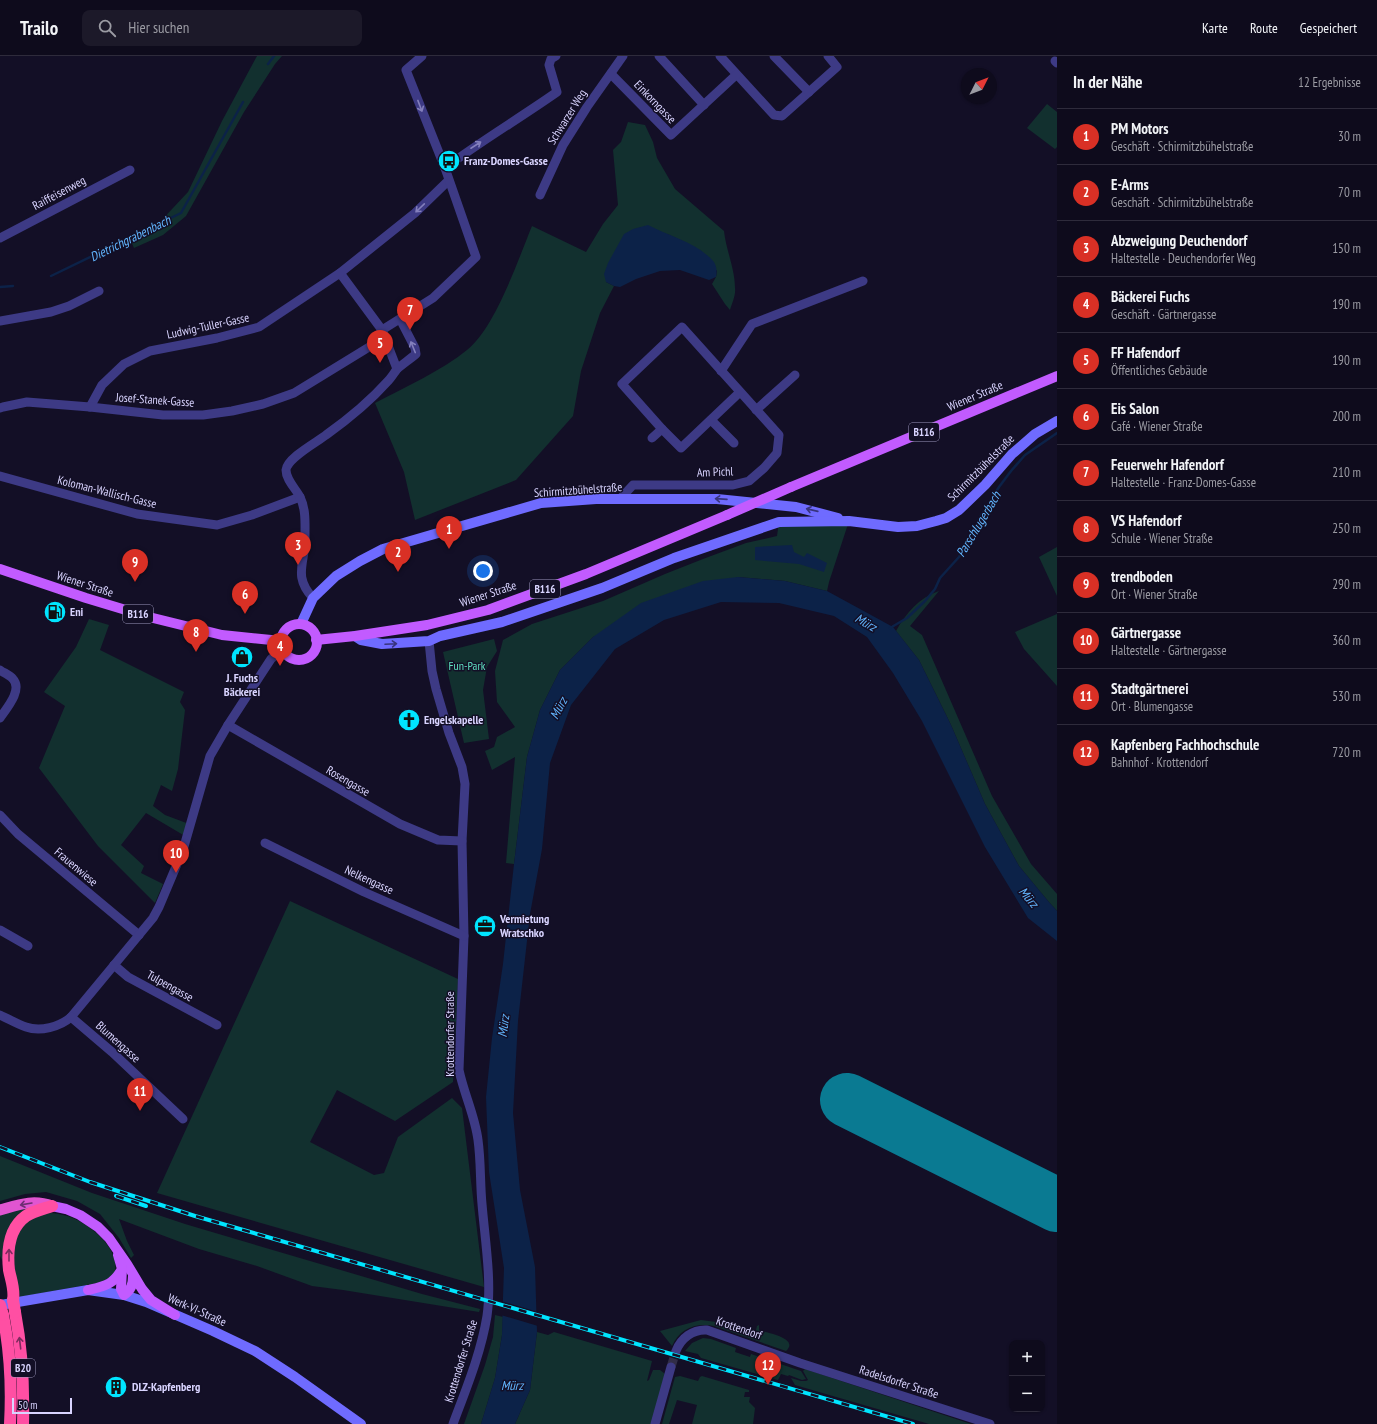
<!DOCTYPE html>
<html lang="de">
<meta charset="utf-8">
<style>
:root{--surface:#0e0b1c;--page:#1c1929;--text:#f1f3f6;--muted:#9b9ba3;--line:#2e2b3b;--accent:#d93025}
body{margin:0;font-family:"PT Sans Narrow",sans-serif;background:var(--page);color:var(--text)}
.controls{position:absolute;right:12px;bottom:12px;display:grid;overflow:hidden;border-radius:8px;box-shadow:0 1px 3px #0004}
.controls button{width:36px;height:36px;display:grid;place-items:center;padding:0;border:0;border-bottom:1px solid var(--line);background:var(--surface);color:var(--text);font:20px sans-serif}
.compass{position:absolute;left:961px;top:12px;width:36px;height:36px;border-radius:50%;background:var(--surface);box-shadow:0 1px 3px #0004;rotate:48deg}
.scale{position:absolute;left:12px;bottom:10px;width:60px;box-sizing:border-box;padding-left:4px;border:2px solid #d9d4ff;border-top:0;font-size:11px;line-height:14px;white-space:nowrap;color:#d9d4ff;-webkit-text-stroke:3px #130f26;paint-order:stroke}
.you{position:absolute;left:483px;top:515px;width:14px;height:14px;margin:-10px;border:3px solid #fff;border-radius:50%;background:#1a73e8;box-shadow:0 0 0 6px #1a73e833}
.badge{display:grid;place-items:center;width:26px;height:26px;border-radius:50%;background:var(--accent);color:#fff;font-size:13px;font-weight:700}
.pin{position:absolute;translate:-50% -33px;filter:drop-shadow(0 1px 2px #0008)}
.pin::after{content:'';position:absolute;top:21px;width:14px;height:12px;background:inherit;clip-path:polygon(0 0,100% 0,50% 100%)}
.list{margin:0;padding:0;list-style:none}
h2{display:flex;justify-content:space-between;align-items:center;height:52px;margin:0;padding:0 16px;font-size:17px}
h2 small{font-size:13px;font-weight:400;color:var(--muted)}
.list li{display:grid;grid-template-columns:26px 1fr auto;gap:12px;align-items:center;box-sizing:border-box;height:56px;padding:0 16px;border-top:1px solid var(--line)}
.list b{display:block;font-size:15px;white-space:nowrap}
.list p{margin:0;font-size:13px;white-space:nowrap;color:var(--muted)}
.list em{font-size:13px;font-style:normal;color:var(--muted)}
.icon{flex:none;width:22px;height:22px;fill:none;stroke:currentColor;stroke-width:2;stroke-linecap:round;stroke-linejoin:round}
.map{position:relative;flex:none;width:1057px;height:1368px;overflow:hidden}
header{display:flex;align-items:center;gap:24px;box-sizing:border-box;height:56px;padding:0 20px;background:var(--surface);border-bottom:1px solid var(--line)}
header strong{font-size:19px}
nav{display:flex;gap:22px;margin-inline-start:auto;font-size:14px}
.search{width:280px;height:36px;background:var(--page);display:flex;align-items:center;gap:10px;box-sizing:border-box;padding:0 14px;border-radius:8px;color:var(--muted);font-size:15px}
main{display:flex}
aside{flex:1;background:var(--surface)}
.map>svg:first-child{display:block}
.green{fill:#12302f}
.water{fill:#0c2248}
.pier{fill:#130f26}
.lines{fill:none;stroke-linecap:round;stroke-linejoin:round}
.stream{stroke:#0c2248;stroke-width:2.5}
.runway{stroke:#0a7a92;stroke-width:54}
.minor-tunnel{stroke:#312d47;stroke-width:9;stroke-dasharray:9 4.5;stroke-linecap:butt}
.minor{stroke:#3d3a85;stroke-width:9}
.secondary{stroke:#6f6bff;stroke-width:10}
.primary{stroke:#c25bff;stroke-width:10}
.trunk{stroke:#e055d1;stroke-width:11}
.motorway{stroke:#ff4fa3;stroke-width:12}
.rail-casing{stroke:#00e5ff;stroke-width:4}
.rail{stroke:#130f26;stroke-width:2.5;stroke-dasharray:8;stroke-linecap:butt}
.primary-bridge{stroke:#c25bff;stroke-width:10}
.motorway-bridge{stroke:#ff4fa3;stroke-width:12}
.oneway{stroke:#837fbc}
.oneway2{stroke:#38347d}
.oneway3{stroke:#6f2e73}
.oneway4{stroke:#7d2c5e}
.labels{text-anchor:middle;stroke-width:3;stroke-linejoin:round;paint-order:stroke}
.shield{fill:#130f26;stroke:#9e99be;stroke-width:1}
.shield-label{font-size:11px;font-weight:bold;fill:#d9d4ff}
.street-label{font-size:12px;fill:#d9d4ff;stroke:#130f26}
.poi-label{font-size:12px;font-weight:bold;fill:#d9d4ff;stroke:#130f26;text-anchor:start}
.park-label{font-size:12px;fill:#5fe0c0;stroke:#130f26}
.water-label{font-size:13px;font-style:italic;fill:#62b6ff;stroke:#130f26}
</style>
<header>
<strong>Trailo</strong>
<div class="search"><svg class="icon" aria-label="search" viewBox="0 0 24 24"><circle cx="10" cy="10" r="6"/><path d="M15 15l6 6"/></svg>Hier suchen</div>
<nav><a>Karte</a><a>Route</a><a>Gespeichert</a></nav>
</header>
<main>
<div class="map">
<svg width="1057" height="1368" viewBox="0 0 1057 1368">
<rect width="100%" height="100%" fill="#130f26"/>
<g class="green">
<path d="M 257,0 L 282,0 L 275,8 L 244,56 L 186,160 L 163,179 L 134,192 L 130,183 L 158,168 L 188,136 L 222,65 Z"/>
<path d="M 1047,48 L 1057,56 L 1057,91 L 1055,93 L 1027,72 Z"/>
<path d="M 628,66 L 645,69 L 653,86 L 657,102 L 675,133 L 724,175 C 726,194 735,213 735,232 C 736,239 732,247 730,254 L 725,248 L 712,228 L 716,221 L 717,215 L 700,195 L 678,183 L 667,178 L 606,226 L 614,230 L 600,257 L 581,315 L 573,360 L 516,424 L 415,464 L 404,416 L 375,347 C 405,331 441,315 467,294 C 495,272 518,204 532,170 L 586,196 L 603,168 L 618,149 L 613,94 L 621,86 Z"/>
<path d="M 849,465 L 829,526 L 827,535 L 785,525 L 738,521 L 593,581 L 560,614 L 540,654 L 527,701 L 514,808 L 506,807 L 515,701 L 492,714 L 485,695 L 494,691 L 497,681 L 515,671 L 497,646 L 495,615 L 503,584 L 532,568 L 603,545 L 665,518 L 703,503 L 746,487 L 777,480 L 779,466 Z"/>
<path d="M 1057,491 L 1057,540 L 1039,501 Z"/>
<path d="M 939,535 L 910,570 L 922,579 L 992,740 L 1031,808 L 1057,838 L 1057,855 L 1048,845 L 1019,810 L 985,748 L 951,669 L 919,604 L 896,575 C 906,557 920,541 939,535 Z"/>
<path d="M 1057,558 L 1057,630 L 1024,593 L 1015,576 Z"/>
<path d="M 89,563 L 109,569 L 100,594 L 184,636 L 180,646 L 185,654 L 178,713 L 172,735 L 161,729 L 153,750 L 165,759 L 189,768 L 185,780 L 146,757 L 121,789 L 144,810 L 141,817 L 163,828 L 155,847 L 98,790 L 39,712 L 65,650 L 44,636 L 76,591 Z"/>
<path d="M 494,583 L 497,595 L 487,611 L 483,634 L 489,683 L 464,687 L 443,596 Z"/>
<path d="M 290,845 L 458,923 L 453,1026 L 395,1065 L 337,1034 L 310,1086 L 374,1119 L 384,1117 L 398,1081 L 452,1042 L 462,1052 L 484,1231 L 157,1137 Z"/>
<path d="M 0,1100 L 92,1137 L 185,1168 L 422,1238 L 480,1253 L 479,1256 L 343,1234 L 312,1230 L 257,1210 L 199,1193 L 119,1163 L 127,1185 L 134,1199 L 131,1202 L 119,1182 L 100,1158 L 77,1145 L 46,1136 L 25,1138 L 0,1145 Z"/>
<path d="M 30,1150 L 4,1208 L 0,1200 L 0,1158 Z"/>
<path d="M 51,1157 C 59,1158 67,1159 75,1163 C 94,1172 122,1195 114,1219 L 103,1226 L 20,1241 C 14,1216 5,1174 35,1160 C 40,1158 46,1158 51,1157 Z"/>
<path d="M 495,1259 L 503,1261 L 502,1279 L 495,1322 L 481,1368 L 464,1368 L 485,1309 L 493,1281 Z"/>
<path d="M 701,1264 L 716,1266 L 755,1278 L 757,1270 L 759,1269 L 759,1274 C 767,1277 800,1282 786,1295 L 714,1270 C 696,1266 679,1273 672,1290 L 660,1275 Z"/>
<path d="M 537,1276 L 548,1279 L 554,1276 L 652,1305 L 647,1325 L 649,1324 L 653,1314 L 660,1314 L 665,1318 L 652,1368 L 515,1368 L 530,1334 Z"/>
<path d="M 703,1282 L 711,1283 L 736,1292 L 735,1296 L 750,1301 L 751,1298 L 801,1315 L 806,1323 L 802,1324 L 789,1319 L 788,1320 L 781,1318 L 778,1324 L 701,1302 L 698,1298 L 685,1295 L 692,1287 Z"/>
<path d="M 805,1313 L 971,1368 L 929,1368 L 795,1329 L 791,1322 L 801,1325 L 806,1325 L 808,1324 L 803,1315 Z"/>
<path d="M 680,1320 L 698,1325 L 700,1321 L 702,1320 L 749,1334 L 749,1336 L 745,1336 L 744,1341 L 750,1341 L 749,1346 L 755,1352 L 753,1368 L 692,1368 L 697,1349 L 677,1344 L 669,1368 L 662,1368 L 675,1321 Z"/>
</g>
<g class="water">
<path d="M 648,169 C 669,180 698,187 714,206 C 717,211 717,216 716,221 L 709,224 L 680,214 L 660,215 L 636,223 L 620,231 L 614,230 L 606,226 L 604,218 L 608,207 L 624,178 L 633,173 Z"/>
<path d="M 792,489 L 794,496 L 804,501 L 807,497 L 827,507 L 824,516 L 799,508 L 755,504 L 755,491 Z"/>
<path d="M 738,521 L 785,525 L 827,535 L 893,571 L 919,604 L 951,669 L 985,748 L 1019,810 L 1048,845 L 1057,855 L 1057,885 L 1028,862 L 985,791 L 922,665 L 893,617 L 867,581 L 834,560 L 779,547 L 721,546 L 664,564 L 615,593 L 571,649 L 550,707 L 542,793 L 530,858 L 518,965 L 513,1057 L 520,1134 L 535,1211 L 537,1276 L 530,1334 L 515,1368 L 481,1368 L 495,1322 L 502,1279 L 503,1242 L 504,1212 L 489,1116 L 486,1041 L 492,982 L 503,908 L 514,808 L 527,701 L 540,654 L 560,614 L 593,581 L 641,547 L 703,525 Z"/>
</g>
<path class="pier" d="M 501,1245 L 538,1256 L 538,1270 L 501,1259 Z"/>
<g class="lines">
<g class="stream">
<path d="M 268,8 L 274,0"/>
<path d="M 51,220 L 181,157 L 243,46"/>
<path d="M 0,231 L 13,230"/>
<path d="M 890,572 L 907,562 L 925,545 L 935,533 L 940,522 L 959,501 L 968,488 L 979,463 L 999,431 L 1011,415 L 1025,399 L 1057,377"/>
</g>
<path class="runway" d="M 847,1044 L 1057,1149"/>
<path class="minor-tunnel" d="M 671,1311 L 676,1295"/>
<g class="minor">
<path d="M 659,0 L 704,49"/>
<path d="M 720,0 L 774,59 L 782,60 L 837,11 L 828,0"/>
<path d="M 774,0 L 809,36"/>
<path d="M 1055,5 L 1057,7"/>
<path d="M 611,18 L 671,79 L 736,19"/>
<path d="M 445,112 C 481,85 520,62 557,36 L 549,9 L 551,3 L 556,0"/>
<path d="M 540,139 L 563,89 L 587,51 L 623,0"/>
<path d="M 0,182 L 130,114"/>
<path d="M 340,217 L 382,274 L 397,313"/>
<path d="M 0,265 L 51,256 L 69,250 L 99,235"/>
<path d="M 721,315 L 752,268 L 863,225"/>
<path d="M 90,351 L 102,329 L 124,308 L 150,295 L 217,282 L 259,271 L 340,217 L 415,157 L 448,125"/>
<path d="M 0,352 L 3,351 L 27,346 L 90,351 L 163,359 L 203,359 L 232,355 L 263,348 L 294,337 L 374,288 L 382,274 L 433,242 L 476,201 L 445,112 L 406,14 L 422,0"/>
<path d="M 756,354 L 795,319"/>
<path d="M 711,364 L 734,387"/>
<path d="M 652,382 L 662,373"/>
<path d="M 0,420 L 137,458 L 217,469 L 252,459 L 300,441"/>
<path d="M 620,443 L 633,429 L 733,429 L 749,425 L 764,412 L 777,397 L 779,379 L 682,271 L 622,328 L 662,373 L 681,392 L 740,336"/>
<path d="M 313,542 C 292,519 306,507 305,480 C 305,467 306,453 300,441 C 296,433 286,424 286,414 C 287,402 317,386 326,379 C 347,364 371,344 388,325 C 391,322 394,317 397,313 C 403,308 410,303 416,298 L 415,292 L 400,263"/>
<path d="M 429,585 L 432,615 L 436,633 L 449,677 L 462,711 L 465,728 L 462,785 L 464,880 L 459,1014 C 464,1038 475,1060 478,1084 C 481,1105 480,1127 482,1148 C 485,1184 492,1225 487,1260 C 481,1297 466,1333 453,1368"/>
<path d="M 0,614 C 4,617 10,619 13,623 C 23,634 6,653 0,662"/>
<path d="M 228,669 L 400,768 L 438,784 L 462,785"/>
<path d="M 0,759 L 18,778 L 139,879"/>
<path d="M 265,787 L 364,836 L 464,880"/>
<path d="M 0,874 L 28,890"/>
<path d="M 114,909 L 128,921 L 217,969"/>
<path d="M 0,959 C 9,963 17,968 26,971 C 40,976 60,971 71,961 L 153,862 L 159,851 L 183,794 L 210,700 L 228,669 L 271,603 L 283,593"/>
<path d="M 71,961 L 112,996 L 183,1063"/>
<path d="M 676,1295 C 681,1282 693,1273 707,1274 L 800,1307 L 990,1368"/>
<path d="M 655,1368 L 671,1311"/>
</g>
<g class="secondary">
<path d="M 301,568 L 313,542 L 336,520 L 360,505 L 383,493 L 541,447 L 596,443 L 717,443 L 796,451 L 838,462"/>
<path d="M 355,580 L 361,584 L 382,588 L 429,585 L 440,580 L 502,566 L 602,532 L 674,502 L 779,466 L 849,465 L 898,471 L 917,470 L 936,465 L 946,462 L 959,454 L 985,429 L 1012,398 L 1035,378 L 1057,365"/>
<path d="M 0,1249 L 88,1234 L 124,1239 L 146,1246 L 213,1275 L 255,1295 L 295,1321 L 361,1368"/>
</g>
<g class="primary">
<path d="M 791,431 L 1057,320"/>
<path d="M 0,513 L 86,542 L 149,561 L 222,579 L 281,585"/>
<circle cx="299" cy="586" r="18"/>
<path d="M 316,584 L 355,580 L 427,569 L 488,554 L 586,518 L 727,459"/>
<path d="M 52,1150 L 66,1153 L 80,1159 L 98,1171 L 109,1182 L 127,1208 L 142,1233 L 151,1244 L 175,1259"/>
<path d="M 122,1213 L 121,1233 L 124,1239 C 131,1234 133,1229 133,1220"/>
<path d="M 88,1234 C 105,1230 113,1229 122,1213 L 118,1199"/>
</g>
<path class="trunk" d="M 0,1154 C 18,1149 33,1143 52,1150"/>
<g class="motorway">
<path d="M 13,1244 C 15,1234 11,1224 9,1214 C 7,1195 9,1172 26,1160 C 33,1155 43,1153 52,1150"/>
<path d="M 15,1256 C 22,1293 24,1330 23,1368"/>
<path d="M 3,1259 C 10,1294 12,1332 10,1368"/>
</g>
<g class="rail-casing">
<g id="rail">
<path d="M 0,1091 L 90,1126 L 195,1160 L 913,1368"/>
<path d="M 116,1140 L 146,1150"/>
</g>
</g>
<use href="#rail" class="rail"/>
<path class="primary-bridge" d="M 727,459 L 791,431"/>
<g class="motorway-bridge">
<path d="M 13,1244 L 15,1256"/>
<path d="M 0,1249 L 3,1259"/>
</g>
</g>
<defs><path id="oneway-shaft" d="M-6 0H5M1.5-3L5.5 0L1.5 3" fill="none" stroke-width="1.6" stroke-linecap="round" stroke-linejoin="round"/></defs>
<g class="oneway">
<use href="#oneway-shaft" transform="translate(420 50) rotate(69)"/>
<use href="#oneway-shaft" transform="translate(476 89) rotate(-33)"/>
<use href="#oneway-shaft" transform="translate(420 152) rotate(136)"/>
<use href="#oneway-shaft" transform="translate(413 291) rotate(-112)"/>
</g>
<g class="oneway2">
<use href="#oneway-shaft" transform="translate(721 443) rotate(-176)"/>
<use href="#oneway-shaft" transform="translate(812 454) rotate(-167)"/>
<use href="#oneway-shaft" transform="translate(391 588) rotate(-3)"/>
</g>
<use class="oneway3" href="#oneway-shaft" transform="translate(26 1148) rotate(170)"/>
<g class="oneway4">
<use href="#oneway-shaft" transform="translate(9 1199) rotate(-90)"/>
<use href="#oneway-shaft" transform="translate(20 1287) rotate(-97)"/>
</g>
<defs>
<g id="bus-disc" transform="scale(1.15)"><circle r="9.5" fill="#00e5ff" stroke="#130f26"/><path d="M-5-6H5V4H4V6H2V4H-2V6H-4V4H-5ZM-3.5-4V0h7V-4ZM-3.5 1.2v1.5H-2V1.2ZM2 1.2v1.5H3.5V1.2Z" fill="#111"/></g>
<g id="fuel-disc" transform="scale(1.15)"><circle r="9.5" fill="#00e5ff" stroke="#130f26"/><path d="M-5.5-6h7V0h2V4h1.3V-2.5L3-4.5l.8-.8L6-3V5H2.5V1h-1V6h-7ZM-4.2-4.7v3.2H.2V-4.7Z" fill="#111"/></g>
<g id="shop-disc" transform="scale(1.15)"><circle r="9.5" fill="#00e5ff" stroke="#130f26"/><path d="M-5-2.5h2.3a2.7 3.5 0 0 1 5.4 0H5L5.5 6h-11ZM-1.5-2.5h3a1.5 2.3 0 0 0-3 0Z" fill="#111"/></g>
<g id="church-disc" transform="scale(1.15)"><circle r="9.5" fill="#00e5ff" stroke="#130f26"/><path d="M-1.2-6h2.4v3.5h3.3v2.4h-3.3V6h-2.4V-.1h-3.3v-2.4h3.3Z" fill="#111"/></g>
<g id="office-disc" transform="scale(1.15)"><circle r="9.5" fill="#00e5ff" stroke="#130f26"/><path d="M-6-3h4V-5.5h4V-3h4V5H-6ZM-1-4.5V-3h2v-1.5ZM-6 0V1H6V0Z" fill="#111"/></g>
<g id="building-disc" transform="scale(1.15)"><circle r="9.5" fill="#00e5ff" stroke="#130f26"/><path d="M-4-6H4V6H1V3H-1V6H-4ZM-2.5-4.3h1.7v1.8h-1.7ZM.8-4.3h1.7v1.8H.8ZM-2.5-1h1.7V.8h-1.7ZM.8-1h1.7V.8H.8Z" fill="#111"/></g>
</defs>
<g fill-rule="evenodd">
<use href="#bus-disc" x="449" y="105"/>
<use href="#fuel-disc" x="55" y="556"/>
<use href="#shop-disc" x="242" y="601"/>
<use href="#church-disc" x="409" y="664"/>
<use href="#office-disc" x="485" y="870"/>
<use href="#building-disc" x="116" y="1331"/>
</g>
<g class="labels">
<g class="shield">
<rect x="909" y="367" width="30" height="18" rx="3"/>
<rect x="530" y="524" width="30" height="18" rx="3"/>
<rect x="123" y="549" width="30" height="18" rx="3"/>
<rect x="11" y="1303" width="24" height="18" rx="3"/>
</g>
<g class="shield-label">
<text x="924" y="380">B116</text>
<text x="545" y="537">B116</text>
<text x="138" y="562">B116</text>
<text x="23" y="1316">B20</text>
</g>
<g class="street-label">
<text transform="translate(655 46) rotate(46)" y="4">Einkorngasse</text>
<text transform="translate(567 61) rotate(-58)" y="4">Schwarzer Weg</text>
<text transform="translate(59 137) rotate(-28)" y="4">Raiffeisenweg</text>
<text transform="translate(208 270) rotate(-12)" y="4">Ludwig-Tuller-Gasse</text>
<text transform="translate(975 340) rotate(-23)" y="4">Wiener Straße</text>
<text transform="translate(155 344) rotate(4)" y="4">Josef-Stanek-Gasse</text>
<text transform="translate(981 412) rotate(-45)" y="4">Schirmitzbühelstraße</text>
<text transform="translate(715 416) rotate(-2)" y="4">Am Pichl</text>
<text transform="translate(578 434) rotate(-4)" y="4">Schirmitzbühelstraße</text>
<text transform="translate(107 436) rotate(14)" y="4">Koloman-Wallisch-Gasse</text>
<text transform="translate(85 528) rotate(18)" y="4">Wiener Straße</text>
<text transform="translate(488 538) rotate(-18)" y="4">Wiener Straße</text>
<text transform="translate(348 725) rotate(30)" y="4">Rosengasse</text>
<text transform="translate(76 811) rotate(40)" y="4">Frauenwiese</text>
<text transform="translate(369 824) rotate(25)" y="4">Nelkengasse</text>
<text transform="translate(170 930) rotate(29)" y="4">Tulpengasse</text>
<text transform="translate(450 978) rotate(-90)" y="4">Krottendorfer Straße</text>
<text transform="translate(118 986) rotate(42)" y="4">Blumengasse</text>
<text transform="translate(197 1254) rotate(24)" y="4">Werk-VI-Straße</text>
<text transform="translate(739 1272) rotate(19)" y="4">Krottendorf</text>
<text transform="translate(461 1305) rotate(-73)" y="4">Krottendorfer Straße</text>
<text transform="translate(899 1326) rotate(18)" y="4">Radelsdorfer Straße</text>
</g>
<g class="poi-label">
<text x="464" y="109">Franz-Domes-Gasse</text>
<text x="70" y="560">Eni</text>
<text x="242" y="626" text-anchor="middle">J. Fuchs<tspan x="242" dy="14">Bäckerei</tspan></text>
<text x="424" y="668">Engelskapelle</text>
<text x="500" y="867">Vermietung<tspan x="500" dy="14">Wratschko</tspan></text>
<text x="132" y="1335">DLZ-Kapfenberg</text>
</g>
<g class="park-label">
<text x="467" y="614">Fun-Park</text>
</g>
<g class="water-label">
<text transform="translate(130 182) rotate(-26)" y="5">Dietrichgrabenbach</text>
<text transform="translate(978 468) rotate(-59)" y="5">Parschlugerbach</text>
<text transform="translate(866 566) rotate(30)" y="5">Mürz</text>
<text transform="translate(558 652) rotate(-62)" y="5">Mürz</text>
<text transform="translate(1029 841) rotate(50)" y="5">Mürz</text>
<text transform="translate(503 970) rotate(-82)" y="5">Mürz</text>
<text x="512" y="1334">Mürz</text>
</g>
</g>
</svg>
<div class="controls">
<button>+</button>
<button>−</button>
</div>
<svg class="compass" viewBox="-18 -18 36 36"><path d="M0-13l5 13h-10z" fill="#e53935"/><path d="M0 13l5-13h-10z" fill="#9b9ba3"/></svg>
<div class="scale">50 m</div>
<div class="you"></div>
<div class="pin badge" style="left:449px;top:493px">1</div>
<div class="pin badge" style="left:398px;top:516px">2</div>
<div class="pin badge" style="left:298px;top:509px">3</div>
<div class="pin badge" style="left:280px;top:610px">4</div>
<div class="pin badge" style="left:380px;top:307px">5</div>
<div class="pin badge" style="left:245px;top:558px">6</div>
<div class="pin badge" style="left:410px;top:274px">7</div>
<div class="pin badge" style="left:196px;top:596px">8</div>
<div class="pin badge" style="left:135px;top:526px">9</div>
<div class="pin badge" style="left:176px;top:817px">10</div>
<div class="pin badge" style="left:140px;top:1055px">11</div>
<div class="pin badge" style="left:768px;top:1329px">12</div>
</div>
<aside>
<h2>In der Nähe<small>12 Ergebnisse</small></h2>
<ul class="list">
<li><span class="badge">1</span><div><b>PM Motors</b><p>Geschäft · Schirmitzbühelstraße</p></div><em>30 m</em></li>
<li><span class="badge">2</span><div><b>E-Arms</b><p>Geschäft · Schirmitzbühelstraße</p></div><em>70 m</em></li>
<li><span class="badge">3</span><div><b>Abzweigung Deuchendorf</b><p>Haltestelle · Deuchendorfer Weg</p></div><em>150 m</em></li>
<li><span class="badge">4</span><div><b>Bäckerei Fuchs</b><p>Geschäft · Gärtnergasse</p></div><em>190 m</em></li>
<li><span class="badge">5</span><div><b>FF Hafendorf</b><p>Öffentliches Gebäude</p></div><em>190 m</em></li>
<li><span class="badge">6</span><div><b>Eis Salon</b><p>Café · Wiener Straße</p></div><em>200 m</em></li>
<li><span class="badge">7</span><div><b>Feuerwehr Hafendorf</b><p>Haltestelle · Franz-Domes-Gasse</p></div><em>210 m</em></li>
<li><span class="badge">8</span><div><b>VS Hafendorf</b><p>Schule · Wiener Straße</p></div><em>250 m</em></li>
<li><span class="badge">9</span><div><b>trendboden</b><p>Ort · Wiener Straße</p></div><em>290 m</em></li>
<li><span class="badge">10</span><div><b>Gärtnergasse</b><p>Haltestelle · Gärtnergasse</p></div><em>360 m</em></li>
<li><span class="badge">11</span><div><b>Stadtgärtnerei</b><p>Ort · Blumengasse</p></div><em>530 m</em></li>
<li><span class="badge">12</span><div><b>Kapfenberg Fachhochschule</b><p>Bahnhof · Krottendorf</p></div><em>720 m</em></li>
</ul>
</aside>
</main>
